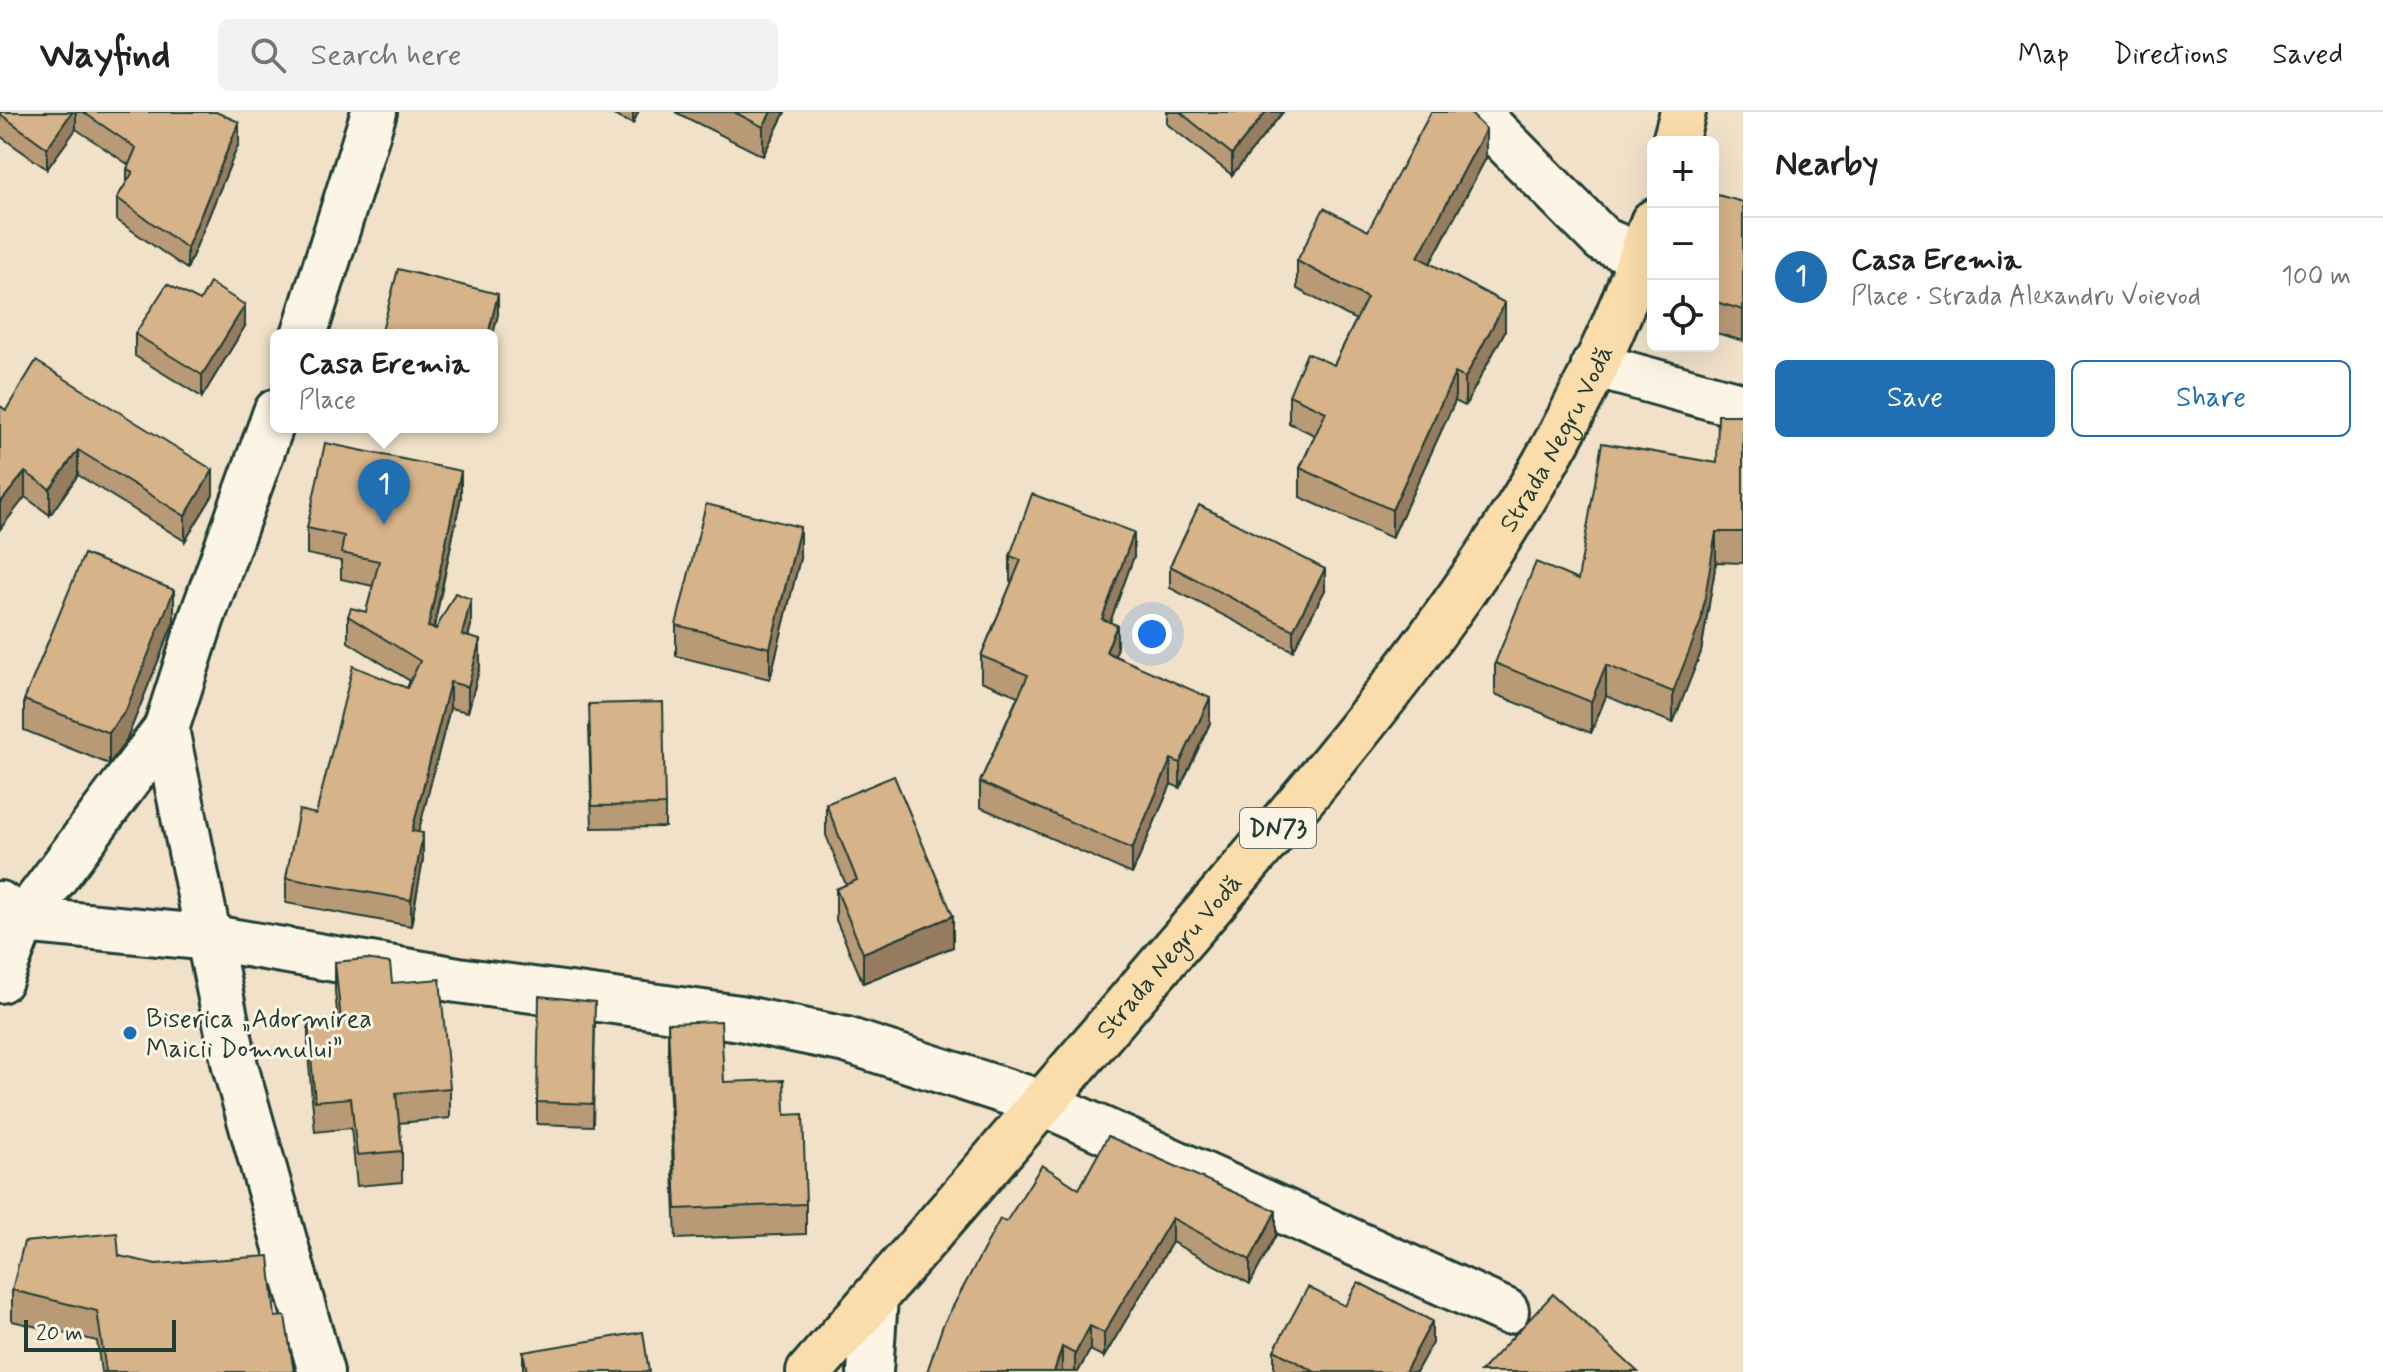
<!DOCTYPE html>
<meta charset="utf-8">
<style>
:root{--surface:#fff;--page:#f2f2f2;--text:#202124;--muted:#757577;--line:#e0e0e0;--accent:#1f6fb2}
body{margin:0;font-family:Mynerve,sans-serif;background:var(--page);color:var(--text)}
.controls{position:absolute;right:24px;top:24px;display:grid;overflow:hidden;border-radius:12px;box-shadow:0 8px 32px #0002}
.controls button{width:72px;height:72px;display:grid;place-items:center;padding:0;border:0;border-bottom:2px solid var(--line);background:var(--surface);color:var(--text);font:40px sans-serif}
.scale{position:absolute;left:24px;bottom:20px;width:152px;box-sizing:border-box;padding-left:8px;border:4px solid #1f3d34;border-top:0;font-size:22px;line-height:28px;white-space:nowrap;color:#1f3d34;-webkit-text-stroke:6px #fcf5e5;paint-order:stroke}
.you{position:absolute;left:1152px;top:522px;width:28px;height:28px;margin:-20px;border:6px solid #fff;border-radius:50%;background:#1a73e8;box-shadow:0 0 0 12px #1a73e833}
.badge{display:grid;place-items:center;width:52px;height:52px;border-radius:50%;background:var(--accent);color:#fff;font-size:26px;font-weight:700}
.pin{position:absolute;translate:-50% -66px;filter:drop-shadow(0 2px 4px #0008)}
.pin::after{content:'';position:absolute;top:42px;width:28px;height:24px;background:inherit;clip-path:polygon(0 0,100% 0,50% 100%)}
.popup{position:absolute;left:270px;top:217px;width:228px;height:104px;box-sizing:border-box;display:grid;place-content:center;border-radius:12px;background:var(--surface);filter:drop-shadow(0 2px 6px #0005);font-size:26px;white-space:nowrap;color:var(--muted)}
.popup b{font-size:30px;color:var(--text)}
.popup::after{content:'';position:absolute;left:50%;top:100%;margin-left:-16px;border:16px solid transparent;border-top-color:var(--surface)}
.list{margin:0;padding:0;list-style:none}
h2{display:flex;justify-content:space-between;align-items:center;height:104px;margin:0;padding:0 32px;font-size:34px}
h2 small{font-size:26px;font-weight:400;color:var(--muted)}
.list li{display:grid;grid-template-columns:52px 1fr auto;gap:24px;align-items:center;box-sizing:border-box;height:120px;padding:0 32px;border-top:2px solid var(--line)}
.list b{display:block;font-size:30px;white-space:nowrap}
.list p{margin:0;font-size:26px;white-space:nowrap;color:var(--muted)}
.list em{font-size:26px;font-style:normal;color:var(--muted)}
.actions{display:flex;gap:16px;padding:24px 32px}
.actions a{flex:1;padding:18px 0;border:2px solid var(--accent);border-radius:12px;text-align:center;font-size:28px;color:var(--accent)}
.actions .main{background:var(--accent);color:#fff}
.icon{flex:none;width:44px;height:44px;fill:none;stroke:currentColor;stroke-width:2;stroke-linecap:round;stroke-linejoin:round}
.map{position:relative;flex:none;width:1743px;height:1260px;overflow:hidden}
header{display:flex;align-items:center;gap:48px;box-sizing:border-box;height:112px;padding:0 40px;background:var(--surface);border-bottom:2px solid var(--line)}
header strong{font-size:38px}
nav{display:flex;gap:44px;margin-inline-start:auto;font-size:28px}
.search{width:560px;height:72px;background:var(--page);display:flex;align-items:center;gap:20px;box-sizing:border-box;padding:0 28px;border-radius:12px;color:var(--muted);font-size:30px}
main{display:flex}
aside{flex:1;background:var(--surface)}
.map>svg:first-child{display:block}
.lines{fill:none;stroke-linecap:round;stroke-linejoin:round}
.minor-casing{stroke:#1f3d34;stroke-width:50}
.tertiary-casing{stroke:#1f3d34;stroke-width:50}
.secondary-casing{stroke:#1f3d34;stroke-width:50}
.primary-casing{stroke:#1f3d34;stroke-width:50}
.minor{stroke:#fcf5e5;stroke-width:44}
.tertiary{stroke:#fcf5e5;stroke-width:44}
.secondary{stroke:#fcf5e5;stroke-width:44}
.primary{stroke:#fbddab;stroke-width:44}
.wall{fill:#b99a76;stroke:#1f3d34;stroke-width:2}
.shaded-wall{fill:#967d60;stroke:#1f3d34;stroke-width:2}
.building{fill:#d7b389;stroke:#1f3d34;stroke-width:2}
.poi-dot{fill:#1f6fb2;stroke:#fcf5e5;stroke-width:3}
.labels{text-anchor:middle;stroke-width:6;stroke-linejoin:round;paint-order:stroke}
.shield{fill:#fcf5e5;stroke:#617469;stroke-width:2}
.shield-label{font-size:24px;font-weight:bold;fill:#1f3d34}
.street-label{font-size:26px;fill:#1f3d34;stroke:#fcf5e5}
.poi-label{font-size:26px;fill:#1f3d34;stroke:#fcf5e5;text-anchor:start}
</style>
<header>
<strong>Wayfind</strong>
<div class="search"><svg class="icon" aria-label="search" viewBox="0 0 24 24"><circle cx="10" cy="10" r="6"/><path d="M15 15l6 6"/></svg>Search here</div>
<nav><a>Map</a><a>Directions</a><a>Saved</a></nav>
</header>
<main>
<div class="map">
<svg width="1743" height="1260" viewBox="0 0 1743 1260">
<rect width="100%" height="100%" fill="#f1e1c9"/>
<filter id="ink" filterUnits="userSpaceOnUse"><feTurbulence type="fractalNoise" baseFrequency=".0125" numOctaves="2"/><feDisplacementMap in="SourceGraphic" scale="16" xChannelSelector="R" yChannelSelector="G"/><feConvolveMatrix kernelMatrix="1 2 1 2 8 2 1 2 1" color-interpolation-filters="sRGB"/></filter>
<g filter="url(#ink)">
<g class="lines">
<g class="minor-casing">
<g id="minor">
<path d="M 1476,0 L 1603,128 L 1642,145"/>
<path d="M 1594,253 L 1743,294"/>
<path d="M 0,792 L 23,808 L 212,826 L 458,868 L 740,906 L 846,928 L 1045,992 L 1506,1199"/>
<path d="M 870,1260 L 875,1185"/>
</g>
</g>
<g class="tertiary-casing">
<path id="tertiary" d="M 0,868 L 23,808 L 166,617"/>
</g>
<g class="secondary-casing">
<g id="secondary">
<path d="M 304,223 L 374,0"/>
<path d="M 276,300 L 201,508 L 166,617 L 235,954 L 321,1260"/>
</g>
</g>
<g class="primary-casing">
<g id="primary">
<path d="M 1675,30 L 1683,0"/>
<path id="s1" d="M 809,1260 C 935,1118 1058,973 1181,829 C 1371,608 1561,393 1653,110"/>
</g>
</g>
<use href="#minor" class="minor"/>
<use href="#tertiary" class="tertiary"/>
<use href="#secondary" class="secondary"/>
<use href="#primary" class="primary"/>
</g>
<g class="wall">
<path d="M 0,0 L 216,0 L 239,31 L 187,157 L 117,108 L 117,86 L 127,70 L 127,57 L 129,53 L 76,17 L 47,57 L 0,24 Z"/>
<path d="M 607,0 L 638,0 L 633,12 Z"/>
<path d="M 675,0 L 785,0 L 763,44 Z"/>
<path d="M 1167,0 L 1283,0 L 1232,63 L 1167,12 Z"/>
<path d="M 1486,46 L 1430,152 L 1505,219 L 1465,294 L 1455,289 L 1392,426 L 1300,385 L 1300,356 L 1315,323 L 1289,311 L 1289,283 L 1334,253 L 1356,208 L 1297,177 L 1297,149 L 1368,119 Z"/>
<path d="M 1713,85 L 1743,90 L 1743,229 L 1713,220 Z"/>
<path d="M 245,214 L 202,285 L 135,244 L 135,222 Z"/>
<path d="M 0,294 L 6,298 L 213,383 L 185,429 L 78,363 L 50,403 L 25,385 L 0,417 Z"/>
<path d="M 1743,303 L 1743,451 L 1716,450 L 1701,540 L 1673,611 L 1606,584 L 1591,621 L 1495,582 L 1495,551 L 1717,351 Z"/>
<path d="M 461,385 L 434,516 L 471,513 L 468,525 L 480,554 L 468,600 L 450,596 L 418,721 L 423,747 L 411,814 L 286,791 L 286,766 L 316,702 L 407,576 L 410,569 L 348,530 L 348,504 L 366,500 L 373,474 L 341,467 L 341,449 L 307,442 L 307,416 Z"/>
<path d="M 1010,444 L 1134,444 L 1110,510 L 1117,538 L 1114,543 L 1210,611 L 1180,676 L 1171,672 L 1132,762 L 980,695 L 980,670 L 1018,584 L 981,569 L 981,544 L 1012,470 L 1010,469 Z"/>
<path d="M 800,446 L 770,567 L 676,544 L 676,513 Z"/>
<path d="M 1170,454 L 1325,478 L 1293,539 L 1170,476 Z"/>
<path d="M 174,509 L 126,629 L 109,652 L 24,618 L 24,588 Z"/>
<path d="M 589,613 L 665,693 L 665,715 L 592,716 Z"/>
<path d="M 826,692 L 953,835 L 863,871 L 836,808 L 836,777 L 846,773 L 826,723 Z"/>
<path d="M 335,850 L 392,871 L 450,976 L 450,1006 L 399,1011 L 402,1039 L 402,1070 L 357,1074 L 351,1016 L 315,1020 L 308,942 L 308,912 L 338,909 L 335,880 Z"/>
<path d="M 668,911 L 724,970 L 785,1003 L 806,1092 L 806,1122 L 676,1127 L 668,942 Z"/>
<path d="M 595,912 L 593,1014 L 537,1012 L 537,990 Z"/>
<path d="M 1079,1077 L 1276,1123 L 1250,1172 L 1172,1130 L 1104,1245 L 1090,1238 L 1078,1260 L 1064,1260 L 1062,1259 L 1006,1110 Z"/>
<path d="M 119,1144 L 275,1205 L 294,1260 L 101,1260 L 97,1229 L 12,1209 L 12,1178 Z"/>
<path d="M 1345,1194 L 1432,1231 L 1416,1260 L 1274,1260 L 1274,1238 Z"/>
<path d="M 523,1240 L 649,1260 L 523,1260 Z"/>
</g>
<g class="shaded-wall">
<path d="M 72,0 L 76,0 L 76,17 L 47,57 L 47,36 Z"/>
<path d="M 633,0 L 638,0 L 633,12 Z"/>
<path d="M 771,0 L 785,0 L 763,44 L 763,15 Z"/>
<path d="M 1266,0 L 1283,0 L 1232,63 L 1232,42 Z"/>
<path d="M 239,10 L 239,31 L 187,157 L 187,136 Z"/>
<path d="M 1486,17 L 1486,46 L 1418,174 L 1418,145 Z"/>
<path d="M 498,182 L 498,203 L 492,226 L 492,223 L 488,223 Z"/>
<path d="M 1505,191 L 1505,219 L 1465,294 L 1465,266 Z"/>
<path d="M 245,193 L 245,214 L 202,285 L 202,263 Z"/>
<path d="M 1455,261 L 1455,289 L 1392,426 L 1392,398 Z"/>
<path d="M 78,338 L 78,363 L 50,403 L 50,377 Z"/>
<path d="M 213,358 L 213,383 L 185,429 L 185,404 Z"/>
<path d="M 461,359 L 461,385 L 428,541 L 428,515 Z"/>
<path d="M 25,360 L 25,385 L 0,417 L 0,391 Z"/>
<path d="M 800,415 L 800,446 L 770,567 L 770,536 Z"/>
<path d="M 1134,420 L 1134,444 L 1102,532 L 1102,507 Z"/>
<path d="M 1716,420 L 1716,450 L 1701,540 L 1673,611 L 1673,580 Z"/>
<path d="M 1325,457 L 1325,478 L 1293,539 L 1293,518 Z"/>
<path d="M 174,478 L 174,509 L 126,629 L 109,652 L 109,621 Z"/>
<path d="M 471,487 L 471,513 L 462,549 L 462,523 Z"/>
<path d="M 1117,513 L 1117,538 L 1106,564 L 1106,540 Z"/>
<path d="M 480,528 L 480,554 L 468,600 L 468,575 Z"/>
<path d="M 1606,553 L 1606,584 L 1591,621 L 1591,590 Z"/>
<path d="M 450,570 L 450,596 L 412,745 L 412,719 Z"/>
<path d="M 1210,586 L 1210,611 L 1180,676 L 1180,651 Z"/>
<path d="M 1171,647 L 1171,672 L 1132,762 L 1132,737 Z"/>
<path d="M 423,721 L 423,747 L 411,814 L 411,788 Z"/>
<path d="M 953,804 L 953,835 L 863,871 L 863,841 Z"/>
<path d="M 1276,1099 L 1276,1123 L 1250,1172 L 1250,1148 Z"/>
<path d="M 1172,1106 L 1172,1130 L 1104,1245 L 1104,1221 Z"/>
<path d="M 1432,1209 L 1432,1231 L 1416,1260 L 1405,1260 Z"/>
<path d="M 1090,1214 L 1090,1238 L 1078,1260 L 1075,1260 L 1075,1242 Z"/>
<path d="M 1062,1235 L 1062,1260 L 1054,1260 Z"/>
</g>
<g class="building">
<path d="M 0,0 L 72,0 L 47,36 L 0,2 Z"/>
<path d="M 83,0 L 216,0 L 239,10 L 187,136 L 117,86 L 133,60 L 127,57 L 136,36 Z"/>
<path d="M 734,0 L 771,0 L 763,15 Z"/>
<path d="M 1180,0 L 1266,0 L 1232,42 Z"/>
<path d="M 1431,0 L 1469,0 L 1486,17 L 1418,145 L 1505,191 L 1465,266 L 1455,261 L 1392,398 L 1300,356 L 1326,300 L 1289,283 L 1307,241 L 1334,253 L 1367,186 L 1297,149 L 1324,96 L 1368,119 Z"/>
<path d="M 1714,82 L 1743,90 L 1743,198 L 1713,189 Z"/>
<path d="M 398,157 L 498,182 L 488,223 L 381,223 Z"/>
<path d="M 210,171 L 245,193 L 202,263 L 135,222 L 167,172 L 200,189 Z"/>
<path d="M 36,249 L 213,358 L 185,404 L 78,338 L 50,377 L 25,360 L 0,391 L 0,294 L 6,298 Z"/>
<path d="M 1718,303 L 1743,303 L 1743,420 L 1716,420 L 1701,509 L 1673,580 L 1606,553 L 1591,590 L 1495,551 L 1536,450 L 1578,468 L 1602,331 L 1717,351 Z"/>
<path d="M 325,331 L 461,359 L 428,515 L 436,517 L 455,481 L 471,487 L 462,523 L 480,528 L 468,575 L 450,570 L 412,719 L 423,721 L 411,788 L 286,766 L 299,698 L 316,702 L 353,554 L 407,576 L 420,549 L 348,504 L 351,496 L 366,500 L 379,449 L 341,441 L 344,424 L 307,416 Z"/>
<path d="M 1032,382 L 1134,420 L 1102,507 L 1117,513 L 1106,540 L 1210,586 L 1180,651 L 1171,647 L 1132,737 L 980,670 L 1028,563 L 981,544 L 1021,448 L 1010,444 Z"/>
<path d="M 706,392 L 800,415 L 770,536 L 676,513 Z"/>
<path d="M 1199,393 L 1325,457 L 1293,518 L 1170,454 Z"/>
<path d="M 84,442 L 174,478 L 126,598 L 109,621 L 24,588 Z"/>
<path d="M 663,590 L 665,693 L 592,694 L 589,592 Z"/>
<path d="M 894,664 L 953,804 L 863,841 L 836,777 L 857,768 L 826,692 Z"/>
<path d="M 366,847 L 390,851 L 392,871 L 440,867 L 450,976 L 396,981 L 402,1039 L 357,1043 L 351,986 L 315,989 L 308,912 L 341,908 L 335,850 Z"/>
<path d="M 539,884 L 595,890 L 593,992 L 537,990 Z"/>
<path d="M 721,909 L 724,970 L 784,968 L 785,1003 L 803,1002 L 806,1092 L 676,1097 L 668,911 Z"/>
<path d="M 1108,1024 L 1276,1099 L 1250,1148 L 1172,1106 L 1104,1221 L 1090,1214 L 1075,1242 L 1062,1235 L 1054,1260 L 927,1260 L 943,1213 L 1000,1107 L 1006,1110 L 1042,1053 L 1079,1077 Z"/>
<path d="M 117,1121 L 119,1144 L 156,1152 L 269,1144 L 275,1205 L 285,1204 L 294,1260 L 106,1260 L 97,1199 L 12,1178 L 24,1130 Z"/>
<path d="M 1358,1170 L 1432,1209 L 1405,1260 L 1315,1260 L 1274,1238 L 1308,1175 L 1345,1194 Z"/>
<path d="M 1553,1182 L 1638,1260 L 1480,1260 Z"/>
<path d="M 643,1220 L 649,1260 L 527,1260 L 523,1240 Z"/>
</g>
</g>
<circle class="poi-dot" cx="130" cy="921" r="8"/>
<g class="labels">
<rect class="shield" x="1240" y="696" width="76" height="40" rx="6"/>
<g class="shield-label">
<text x="1278" y="724">DN73</text>
</g>
<g class="street-label">
<text dy="9" stroke="none"><textPath href="#s1" startOffset="1198">Strada Negru Vodă</textPath></text>
<text dy="9" stroke="none"><textPath href="#s1" startOffset="550">Strada Negru Vodă</textPath></text>
</g>
<g class="poi-label">
<text x="146" y="915">Biserica „Adormirea<tspan x="146" dy="30">Maicii Domnului”</tspan></text>
</g>
</g>
</svg>
<div class="controls">
<button>+</button>
<button>−</button>
<button><svg class="icon" aria-label="locate" viewBox="0 0 24 24"><circle cx="12" cy="12" r="6"/><path d="M12 2v4M12 18v4M2 12h4M18 12h4"/></svg></button>
</div>
<div class="scale">20 m</div>
<div class="you"></div>
<div class="pin badge" style="left:384px;top:413px">1</div>
<div class="popup"><b>Casa Eremia</b>Place</div>
</div>
<aside>
<h2>Nearby<small></small></h2>
<ul class="list">
<li><span class="badge">1</span><div><b>Casa Eremia</b><p>Place · Strada Alexandru Voievod</p></div><em>100 m</em></li>
</ul>
<div class="actions"><a class="main">Save</a><a>Share</a></div>
</aside>
</main>
